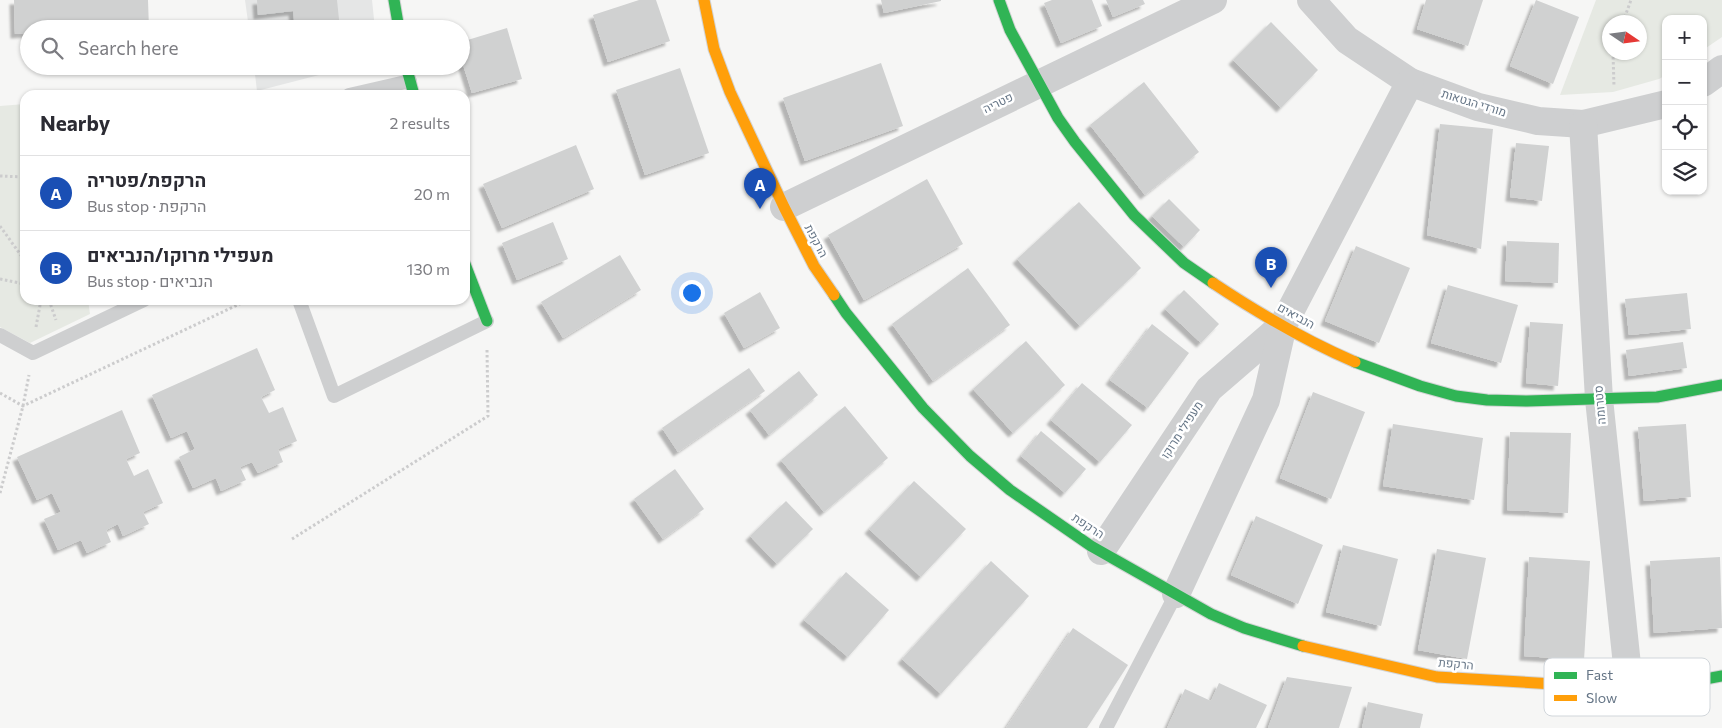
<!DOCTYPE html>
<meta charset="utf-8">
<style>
:root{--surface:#fff;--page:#f7f7f7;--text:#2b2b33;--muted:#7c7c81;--line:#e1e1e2;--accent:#111827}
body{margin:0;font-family:Commissioner,Heebo,sans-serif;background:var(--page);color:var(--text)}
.controls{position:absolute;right:15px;top:15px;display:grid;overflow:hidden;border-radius:10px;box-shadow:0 1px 4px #0004}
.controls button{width:45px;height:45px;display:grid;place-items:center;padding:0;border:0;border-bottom:1px solid var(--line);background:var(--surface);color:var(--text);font:25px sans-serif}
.compass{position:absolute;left:1602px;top:15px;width:45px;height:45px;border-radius:50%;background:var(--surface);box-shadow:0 1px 4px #0004;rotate:103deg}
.you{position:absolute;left:691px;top:292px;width:18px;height:18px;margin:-12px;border:4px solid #fff;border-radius:50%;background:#1a73e8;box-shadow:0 0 0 8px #1a73e833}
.badge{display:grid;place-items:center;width:32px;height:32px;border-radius:50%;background:var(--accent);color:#fff;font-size:16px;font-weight:700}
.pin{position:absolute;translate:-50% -41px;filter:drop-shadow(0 1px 2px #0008)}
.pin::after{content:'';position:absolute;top:26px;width:18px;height:15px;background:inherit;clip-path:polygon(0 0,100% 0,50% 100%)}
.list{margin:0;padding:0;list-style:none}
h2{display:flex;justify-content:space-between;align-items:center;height:65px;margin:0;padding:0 20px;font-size:21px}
h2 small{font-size:16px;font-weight:400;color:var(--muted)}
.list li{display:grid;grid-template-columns:32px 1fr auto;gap:15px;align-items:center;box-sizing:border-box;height:75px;padding:0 20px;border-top:1px solid var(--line)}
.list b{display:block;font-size:19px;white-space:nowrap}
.list p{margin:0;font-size:16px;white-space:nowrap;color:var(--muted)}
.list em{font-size:16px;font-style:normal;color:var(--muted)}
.icon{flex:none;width:28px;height:28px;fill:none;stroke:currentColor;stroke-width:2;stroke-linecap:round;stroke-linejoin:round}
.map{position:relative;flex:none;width:1722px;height:728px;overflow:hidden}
.search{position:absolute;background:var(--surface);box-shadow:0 1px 4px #0004;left:20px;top:20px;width:450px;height:55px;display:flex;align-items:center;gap:12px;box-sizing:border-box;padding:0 18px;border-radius:28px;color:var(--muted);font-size:19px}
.panel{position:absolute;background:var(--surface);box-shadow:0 1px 4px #0004;left:20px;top:90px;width:450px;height:215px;border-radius:15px}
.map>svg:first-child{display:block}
.built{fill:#e5e6e6}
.green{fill:#e6e9e3;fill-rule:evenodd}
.building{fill:#d0d1d1;filter:url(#shadow)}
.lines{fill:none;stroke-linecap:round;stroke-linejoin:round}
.fast-casing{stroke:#d3d4d5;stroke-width:13}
.slow-casing{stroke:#d3d4d5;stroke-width:13}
.path{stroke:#cccccd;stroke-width:3;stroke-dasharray:2.5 2.5;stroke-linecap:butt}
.lane{stroke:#cecfd0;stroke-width:14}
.street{stroke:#cecfd0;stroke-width:28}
.fast{stroke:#30b455;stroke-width:11}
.slow{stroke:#ff9f0a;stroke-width:11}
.labels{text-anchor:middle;stroke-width:5;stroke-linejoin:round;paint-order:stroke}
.street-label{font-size:12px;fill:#657586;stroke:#fff}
.key{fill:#fff;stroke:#d1d6db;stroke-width:1}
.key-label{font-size:14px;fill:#657586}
</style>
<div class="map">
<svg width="1722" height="728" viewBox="0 0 1722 728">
<defs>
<filter id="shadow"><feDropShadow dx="-4.5" dy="4.5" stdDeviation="1" flood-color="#0004"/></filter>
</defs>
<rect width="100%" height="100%" fill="#f6f6f5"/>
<g class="built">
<path d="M 245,0 L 372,0 L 375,29 L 249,29 Z"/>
<path d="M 254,66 L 354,66 L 257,91 Z"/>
</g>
<g class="green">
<path d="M 1596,0 L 1722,0 L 1722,37 L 1703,50 L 1703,19 L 1666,19 L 1666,75 L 1659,79 L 1613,92 L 1560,95 ZM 1610,22 L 1640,22 L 1640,52 L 1610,52 Z"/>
<path d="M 25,104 L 25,300 L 88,300 L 90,314 L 30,343 L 0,327 L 0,106 Z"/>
</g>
<g class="building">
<path d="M 14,0 L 148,0 L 149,29 L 29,29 L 29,33 L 15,34 Z"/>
<path d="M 257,0 L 337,0 L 340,29 L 295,29 L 293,11 L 258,15 Z"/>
<path d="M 639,0 L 656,0 L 670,41 L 608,62 L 593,15 Z"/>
<path d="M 881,0 L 941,0 L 941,1 L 884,13 Z"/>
<path d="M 1052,0 L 1092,0 L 1102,26 L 1061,43 L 1044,3 Z"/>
<path d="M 1106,0 L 1143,0 L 1145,4 L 1113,17 Z"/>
<path d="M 1426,0 L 1483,0 L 1468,46 L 1417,29 Z"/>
<path d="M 1536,0 L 1579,17 L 1553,84 L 1510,66 Z"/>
<path d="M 1271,22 L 1318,70 L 1281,108 L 1233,60 Z"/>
<path d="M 507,28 L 522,79 L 472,93 L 461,58 L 461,42 Z"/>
<path d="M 881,63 L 903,126 L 805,161 L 783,98 Z"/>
<path d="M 680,68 L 709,153 L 645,175 L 616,90 Z"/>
<path d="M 1144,82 L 1199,152 L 1145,195 L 1090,125 Z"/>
<path d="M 1440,124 L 1493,129 L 1481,249 L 1427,235 Z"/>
<path d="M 1516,143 L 1549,146 L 1542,201 L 1510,197 Z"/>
<path d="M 576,145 L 594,189 L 502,228 L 483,184 Z"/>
<path d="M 927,179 L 963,244 L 864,300 L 828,235 Z"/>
<path d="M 1169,199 L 1200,230 L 1184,247 L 1152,216 Z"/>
<path d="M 1079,202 L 1141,268 L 1080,326 L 1017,259 Z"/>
<path d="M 553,222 L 568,259 L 517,280 L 502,243 Z"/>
<path d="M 1507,241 L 1559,243 L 1558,283 L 1505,281 Z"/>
<path d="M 1356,246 L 1410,268 L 1379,343 L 1325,321 Z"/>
<path d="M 620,255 L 641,290 L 563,338 L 541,302 Z"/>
<path d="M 968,268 L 1010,325 L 933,381 L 892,324 Z"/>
<path d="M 1448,285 L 1518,305 L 1501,363 L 1431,343 Z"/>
<path d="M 1184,290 L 1219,324 L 1201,343 L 1165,309 Z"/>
<path d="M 760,292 L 780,328 L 744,348 L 724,313 Z"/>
<path d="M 1687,293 L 1691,329 L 1629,335 L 1625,299 Z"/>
<path d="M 1530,322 L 1563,324 L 1558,386 L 1526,383 Z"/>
<path d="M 1152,324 L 1189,353 L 1148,408 L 1110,380 Z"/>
<path d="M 1026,341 L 1065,385 L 1013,433 L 973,389 Z"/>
<path d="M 1683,342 L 1687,368 L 1629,376 L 1626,350 Z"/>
<path d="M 257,348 L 275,390 L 261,397 L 269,413 L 283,407 L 297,441 L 278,449 L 283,462 L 258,473 L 252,462 L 240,467 L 246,480 L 221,491 L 216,478 L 193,488 L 179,457 L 195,449 L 187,431 L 171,438 L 152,395 Z"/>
<path d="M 749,368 L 765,391 L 678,452 L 662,428 Z"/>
<path d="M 799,371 L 818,395 L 769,435 L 750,410 Z"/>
<path d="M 1082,383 L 1132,425 L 1100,462 L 1051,420 Z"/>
<path d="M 1313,392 L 1365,412 L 1331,499 L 1280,478 Z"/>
<path d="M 845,406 L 888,458 L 824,512 L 781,460 Z"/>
<path d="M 122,410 L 140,453 L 126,459 L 134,476 L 148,469 L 163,503 L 143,512 L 149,524 L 123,536 L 118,524 L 106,530 L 111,542 L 87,553 L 81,540 L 58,550 L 44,519 L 61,512 L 52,493 L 37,500 L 17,457 Z"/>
<path d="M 1393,424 L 1483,438 L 1474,500 L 1383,486 Z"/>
<path d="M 1686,424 L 1691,497 L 1644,501 L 1638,427 Z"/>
<path d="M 1041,431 L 1086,469 L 1065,493 L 1021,456 Z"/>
<path d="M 1510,432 L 1571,433 L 1568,513 L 1507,510 Z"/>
<path d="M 675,469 L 704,509 L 663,539 L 634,499 Z"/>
<path d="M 914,481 L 966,529 L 921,577 L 869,529 Z"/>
<path d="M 786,501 L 813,529 L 777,564 L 750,536 Z"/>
<path d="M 1256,516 L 1323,545 L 1298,604 L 1231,575 Z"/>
<path d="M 1343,545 L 1398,559 L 1381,626 L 1326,612 Z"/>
<path d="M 1437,549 L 1486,558 L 1467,659 L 1418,650 Z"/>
<path d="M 1529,557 L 1590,561 L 1584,660 L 1524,656 Z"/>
<path d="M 1720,557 L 1722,628 L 1654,633 L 1650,561 Z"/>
<path d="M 991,561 L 1029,596 L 941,694 L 902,659 Z"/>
<path d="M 846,572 L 889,610 L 848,657 L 804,620 Z"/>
<path d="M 1073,628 L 1128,665 L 1087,728 L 1006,728 Z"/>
<path d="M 1287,677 L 1352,687 L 1339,728 L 1268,728 Z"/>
<path d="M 1219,683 L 1267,705 L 1256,728 L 1167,728 L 1185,689 L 1211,701 Z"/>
<path d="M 1368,702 L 1423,714 L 1420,728 L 1362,728 Z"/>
</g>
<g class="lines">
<g class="fast-casing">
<g id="fast">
<path d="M 394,0 L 399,29"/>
<path d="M 999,0 L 1010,30 L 1058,118 L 1075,142 L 1134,215 L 1184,263 L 1213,283"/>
<path d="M 406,66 L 414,95"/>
<path d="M 465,264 L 487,321"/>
<path d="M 834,295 L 846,313 L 923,408 L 970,456 L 1010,490 L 1091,546 L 1211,614 L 1244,628 L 1303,646"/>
<path d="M 1355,362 L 1420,386 L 1456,396 L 1487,400 L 1527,401 L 1657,397 L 1722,385"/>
<path d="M 1642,684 L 1684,683 L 1722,676"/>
</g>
</g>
<g class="slow-casing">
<g id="slow">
<path d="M 704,0 L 714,49 L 730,92 L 784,207 L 814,266 L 834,295"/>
<path d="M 1213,283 C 1258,313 1306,341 1355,362"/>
<path d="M 1303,646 L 1437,677 L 1570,685 L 1642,684"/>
</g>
</g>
<g class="path">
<path d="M 1623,22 L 1631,0"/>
<path d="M 1613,52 L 1614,87"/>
<path d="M 0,176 L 25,177"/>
<path d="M 0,226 L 25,261"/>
<path d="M 0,279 L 25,284"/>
<path d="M 49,300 L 56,320"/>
<path d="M 36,327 L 41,300"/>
<path d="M 0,393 L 23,406 L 248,300"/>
<path d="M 0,493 L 23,406 L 29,375"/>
<path d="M 292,539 L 488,416 L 487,349"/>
</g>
<g class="lane">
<path d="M 349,95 L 410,81"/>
<path d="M 299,300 L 334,396 L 487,321"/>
<path d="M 0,335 L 33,353 L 144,300"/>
<path d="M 1106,728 L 1176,594"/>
</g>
<g class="street">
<path d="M 1311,0 L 1347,40 L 1410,82 L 1478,107 L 1538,121 L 1583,124 L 1666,104"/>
<path d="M 1703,83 L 1722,69"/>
<path d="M 1583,124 L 1599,399 L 1629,684"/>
<path d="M 784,207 L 1213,0"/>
<path d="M 1101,551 L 1209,389 L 1283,325"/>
<path d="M 1176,594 L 1266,400 L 1283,325 L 1410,82"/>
</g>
<use href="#fast" class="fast"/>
<use href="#slow" class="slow"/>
</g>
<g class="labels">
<g class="street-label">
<text transform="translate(998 103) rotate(-26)" y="4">פטריה</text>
<text transform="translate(1474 103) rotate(17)" y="4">מורדי הגטאות</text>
<text transform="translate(816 241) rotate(62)" y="4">הרקפת</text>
<text transform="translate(1296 316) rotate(29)" y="4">הנביאים</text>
<text transform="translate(1600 405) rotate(-95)" y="4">סטרומה</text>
<text transform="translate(1182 430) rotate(-57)" y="4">מעפילי מרוקו</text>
<text transform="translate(1088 526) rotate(33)" y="4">הרקפת</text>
<text transform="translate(1456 664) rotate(5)" y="4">הרקפת</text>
</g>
</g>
<rect x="1544" y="658" width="166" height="58" rx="8" class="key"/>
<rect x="1554" y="672" width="23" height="7" fill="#30b455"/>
<rect x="1554" y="695" width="23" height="6" fill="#ff9f0a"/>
<g class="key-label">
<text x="1586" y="680">Fast</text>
<text x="1586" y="703">Slow</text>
</g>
</svg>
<div class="controls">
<button>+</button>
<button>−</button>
<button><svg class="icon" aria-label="locate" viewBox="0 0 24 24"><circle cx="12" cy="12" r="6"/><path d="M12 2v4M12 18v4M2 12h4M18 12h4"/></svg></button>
<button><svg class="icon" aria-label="layers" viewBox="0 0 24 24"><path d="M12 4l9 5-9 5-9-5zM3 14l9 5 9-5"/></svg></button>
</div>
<svg class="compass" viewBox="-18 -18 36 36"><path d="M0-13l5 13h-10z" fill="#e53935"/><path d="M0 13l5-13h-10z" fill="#7c7c81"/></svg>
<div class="you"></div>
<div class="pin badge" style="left:760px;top:209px;background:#1a4fb4">A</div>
<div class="pin badge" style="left:1271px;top:288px;background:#1a4fb4">B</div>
<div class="search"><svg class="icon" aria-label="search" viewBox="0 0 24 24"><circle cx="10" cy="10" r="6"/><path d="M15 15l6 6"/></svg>Search here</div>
<section class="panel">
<h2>Nearby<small>2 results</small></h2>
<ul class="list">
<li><span class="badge" style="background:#1a4fb4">A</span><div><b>הרקפת/פטריה</b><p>Bus stop · הרקפת</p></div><em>20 m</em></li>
<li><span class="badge" style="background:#1a4fb4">B</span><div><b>מעפילי מרוקו/הנביאים</b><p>Bus stop · הנביאים</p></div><em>130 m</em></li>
</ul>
</section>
</div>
